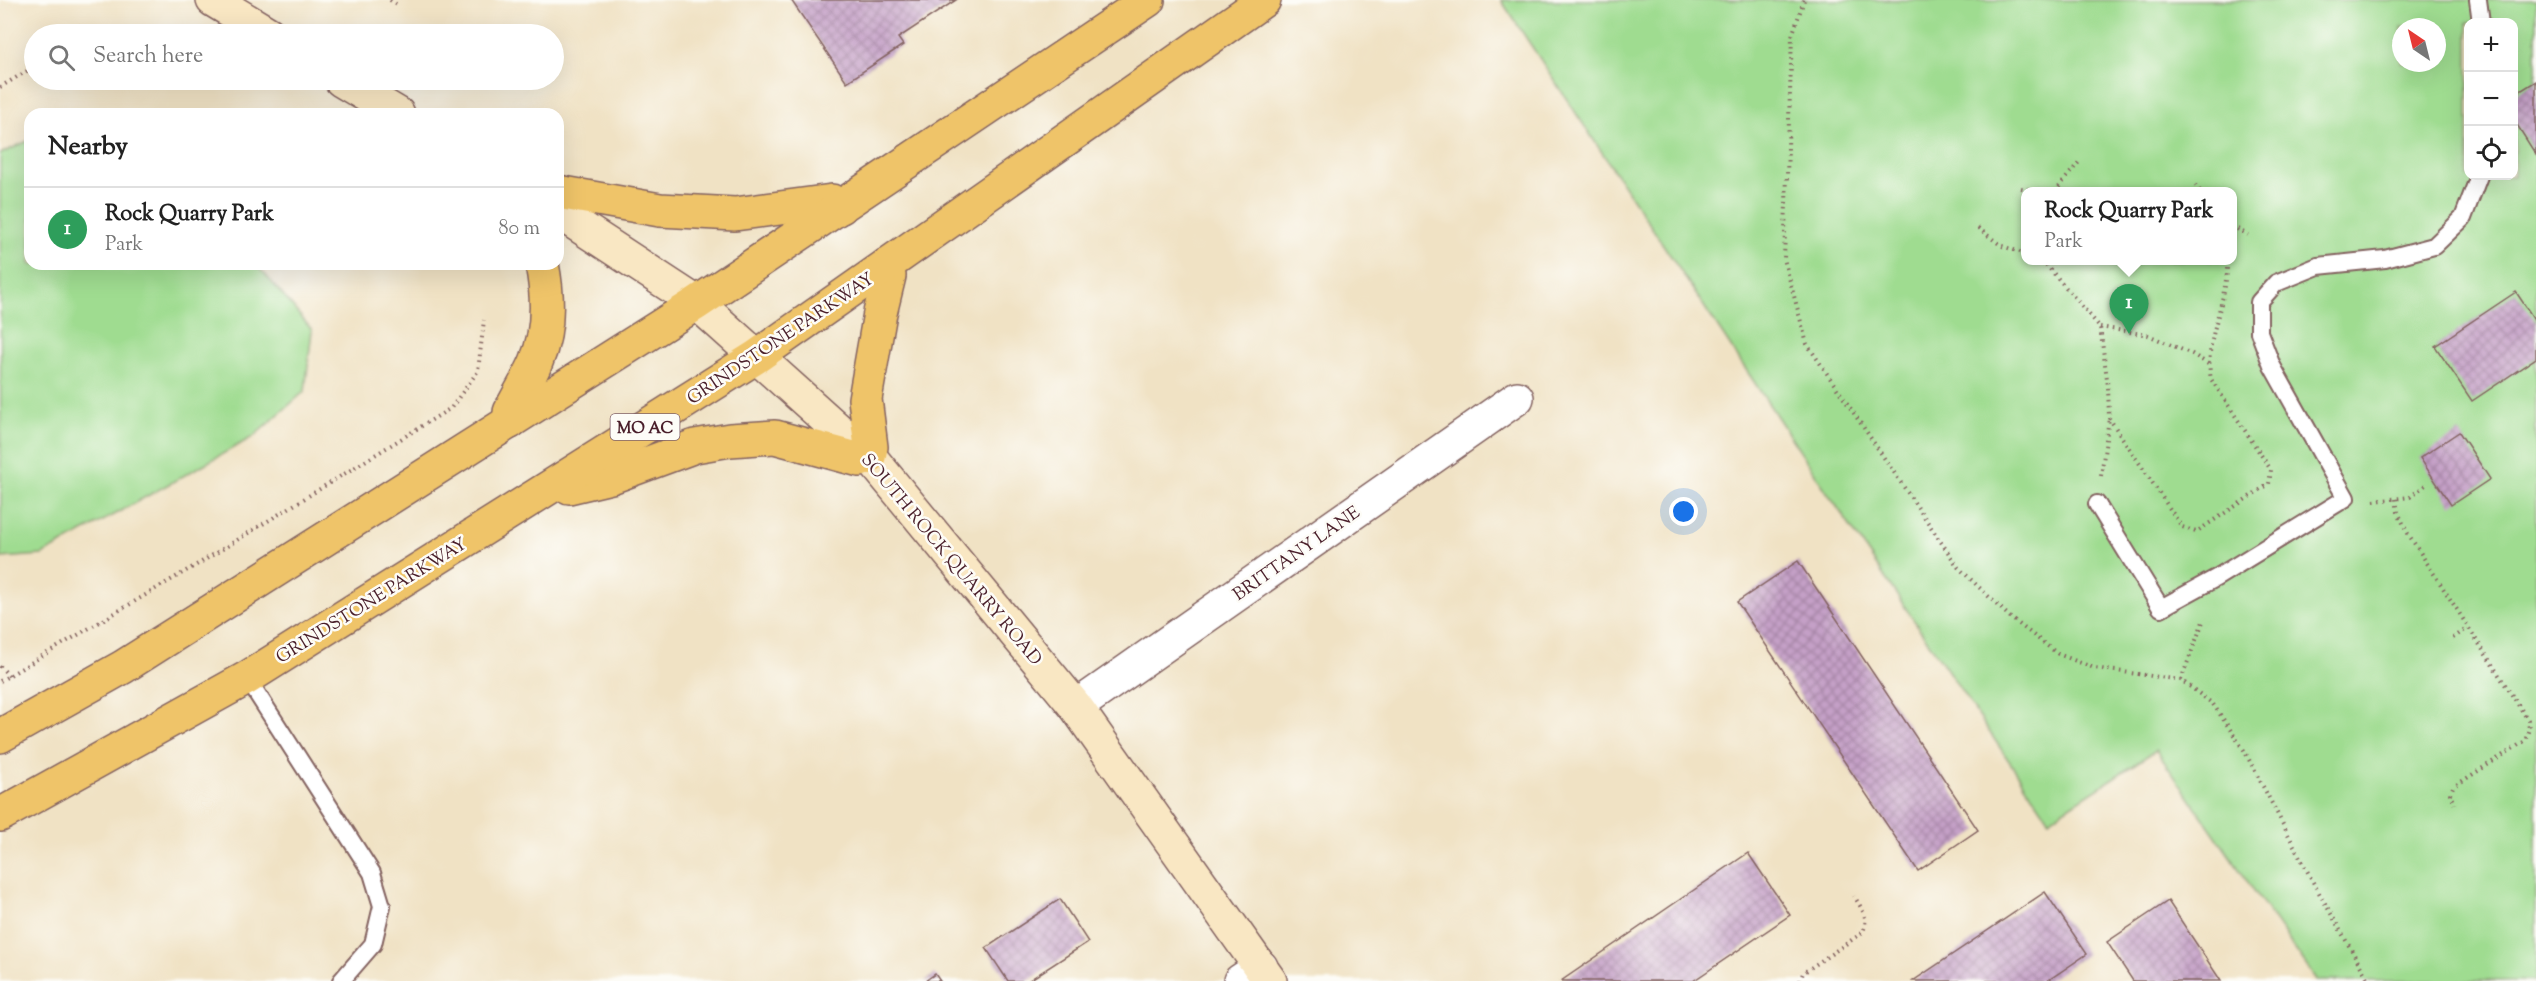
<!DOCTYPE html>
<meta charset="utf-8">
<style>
:root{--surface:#fff;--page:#f6f6f6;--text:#222;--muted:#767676;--line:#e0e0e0;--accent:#b5179e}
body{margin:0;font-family:"Sorts Mill Goudy",serif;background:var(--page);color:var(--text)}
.controls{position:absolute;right:18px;top:18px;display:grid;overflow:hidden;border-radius:12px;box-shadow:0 6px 24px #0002}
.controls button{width:54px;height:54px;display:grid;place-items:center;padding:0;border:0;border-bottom:2px solid var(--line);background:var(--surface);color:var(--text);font:30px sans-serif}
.compass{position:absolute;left:2392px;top:18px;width:54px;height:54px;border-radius:50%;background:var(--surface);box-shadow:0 6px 24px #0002;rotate:325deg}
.you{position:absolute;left:1684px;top:512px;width:21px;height:21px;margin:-15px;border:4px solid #fff;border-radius:50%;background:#1a73e8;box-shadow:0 0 0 9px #1a73e833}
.badge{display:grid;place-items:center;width:39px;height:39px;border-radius:50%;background:var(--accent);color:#fff;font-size:20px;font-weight:700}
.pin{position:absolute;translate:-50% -50px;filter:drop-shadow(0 2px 3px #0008)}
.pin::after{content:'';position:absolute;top:32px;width:21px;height:18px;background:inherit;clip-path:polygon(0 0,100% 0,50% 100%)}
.popup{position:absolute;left:2021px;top:187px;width:216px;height:78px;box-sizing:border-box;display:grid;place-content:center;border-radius:12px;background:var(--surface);filter:drop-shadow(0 2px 4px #0005);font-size:20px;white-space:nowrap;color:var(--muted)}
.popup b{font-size:22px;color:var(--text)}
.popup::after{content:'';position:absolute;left:50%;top:100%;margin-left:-12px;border:12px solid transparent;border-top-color:var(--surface)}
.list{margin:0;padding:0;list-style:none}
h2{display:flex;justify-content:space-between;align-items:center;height:78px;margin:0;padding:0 24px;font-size:26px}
h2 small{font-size:20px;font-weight:400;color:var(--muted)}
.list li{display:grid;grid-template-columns:39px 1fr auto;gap:18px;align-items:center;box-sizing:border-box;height:84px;padding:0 24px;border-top:2px solid var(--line)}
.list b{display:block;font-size:22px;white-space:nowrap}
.list p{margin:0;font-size:20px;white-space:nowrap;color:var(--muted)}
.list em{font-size:20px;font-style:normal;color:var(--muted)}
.icon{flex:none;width:33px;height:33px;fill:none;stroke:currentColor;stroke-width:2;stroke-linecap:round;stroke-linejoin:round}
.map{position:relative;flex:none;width:2536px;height:981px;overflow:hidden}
.search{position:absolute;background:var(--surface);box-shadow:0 6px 24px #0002;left:24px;top:24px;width:540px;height:66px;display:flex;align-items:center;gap:15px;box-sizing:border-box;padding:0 21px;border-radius:33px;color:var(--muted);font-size:22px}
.panel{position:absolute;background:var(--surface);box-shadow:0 6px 24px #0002;left:24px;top:108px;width:540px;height:162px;border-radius:18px}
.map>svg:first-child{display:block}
.green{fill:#9fdc90;stroke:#747e5e;stroke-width:1.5;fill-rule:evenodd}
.building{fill:url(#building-cross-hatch)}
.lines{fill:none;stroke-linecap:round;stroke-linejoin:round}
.lane-casing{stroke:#846361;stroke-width:20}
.street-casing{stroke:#846361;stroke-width:36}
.secondary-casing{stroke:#846361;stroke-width:36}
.primary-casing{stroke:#846361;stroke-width:36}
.path{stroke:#846361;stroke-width:4;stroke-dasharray:1.5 4.5;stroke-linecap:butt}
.lane{stroke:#fff;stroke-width:16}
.street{stroke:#fff;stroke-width:33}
.secondary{stroke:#f9e7c3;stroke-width:33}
.primary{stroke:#efc469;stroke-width:33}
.labels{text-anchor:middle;stroke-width:5;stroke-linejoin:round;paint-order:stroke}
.shield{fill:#fdfcf7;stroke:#806168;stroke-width:1.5}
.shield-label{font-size:16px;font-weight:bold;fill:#4a1f2b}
.street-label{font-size:18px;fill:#4a1f2b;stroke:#fdfcf7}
</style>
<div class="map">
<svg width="2536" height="981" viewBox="0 0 2536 981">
<defs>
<pattern id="building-cross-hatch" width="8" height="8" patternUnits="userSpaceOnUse" patternTransform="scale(1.5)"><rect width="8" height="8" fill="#c5a0c7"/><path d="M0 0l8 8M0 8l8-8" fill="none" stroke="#a282a2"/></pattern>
</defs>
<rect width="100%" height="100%" fill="#fdfcf7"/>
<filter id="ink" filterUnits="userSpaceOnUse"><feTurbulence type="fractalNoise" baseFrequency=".0167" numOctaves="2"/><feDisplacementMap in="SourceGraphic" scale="12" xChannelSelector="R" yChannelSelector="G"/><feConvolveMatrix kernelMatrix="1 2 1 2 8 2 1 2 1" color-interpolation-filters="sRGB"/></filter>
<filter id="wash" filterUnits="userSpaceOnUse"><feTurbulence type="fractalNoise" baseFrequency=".008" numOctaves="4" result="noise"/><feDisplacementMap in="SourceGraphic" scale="24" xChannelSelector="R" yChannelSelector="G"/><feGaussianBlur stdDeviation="1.35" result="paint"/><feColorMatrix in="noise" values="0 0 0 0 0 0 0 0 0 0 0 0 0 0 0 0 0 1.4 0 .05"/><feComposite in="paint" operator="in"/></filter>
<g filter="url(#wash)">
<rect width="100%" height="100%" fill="#f0e2c4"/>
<g class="green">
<path d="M 1501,0 L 2536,0 L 2536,981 L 2317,981 L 2156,750 L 2049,820 L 1827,492 ZM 2468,22 L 2514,22 L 2514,176 L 2468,176 ZM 2401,27 L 2437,27 L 2437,63 L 2401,63 ZM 2026,192 L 2232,192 L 2232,260 L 2026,260 Z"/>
<path d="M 30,140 L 30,264 L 254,264 L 265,274 L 312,330 L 305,391 L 253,437 L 42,555 L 1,558 L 0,154 Z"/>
</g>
<g id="blocks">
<g class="building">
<path d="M 791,0 L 956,0 L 898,38 L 903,45 L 847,82 Z"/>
<path d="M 2536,81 L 2536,155 L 2514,120 L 2514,95 Z"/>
<path d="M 2516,292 L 2536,322 L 2536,358 L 2472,401 L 2435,346 Z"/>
<path d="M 2459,432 L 2490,479 L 2451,505 L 2420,458 Z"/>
<path d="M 1798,561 L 1978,830 L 1918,871 L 1737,602 Z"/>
<path d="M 1748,853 L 1790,915 L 1693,981 L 1561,981 Z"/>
<path d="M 2045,892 L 2087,954 L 2047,981 L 1913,981 Z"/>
<path d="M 1060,899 L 1088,942 L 1028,981 L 1008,981 L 986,948 Z"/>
<path d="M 2168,901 L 2221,981 L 2133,981 L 2107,942 Z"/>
<path d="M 935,974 L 940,981 L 925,981 Z"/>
</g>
</g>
</g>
<g filter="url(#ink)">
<use href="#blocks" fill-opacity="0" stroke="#846361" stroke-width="1.5"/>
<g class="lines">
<g class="lane-casing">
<g id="lane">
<path d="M 2478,0 L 2481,22"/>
<path d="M 2097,504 L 2161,608 L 2216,578 L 2346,498 L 2272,366 L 2259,332 L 2259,302 L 2276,283 L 2318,266 L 2385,259 L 2434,246 L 2463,218 L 2479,176"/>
<path d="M 247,678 L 372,873 L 382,906 L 373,944 L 341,981"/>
</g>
</g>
<g class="street-casing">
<g id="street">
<path d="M 1076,707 L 1517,398"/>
<path d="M 1240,981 L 1261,967"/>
</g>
</g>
<g class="secondary-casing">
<g id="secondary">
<path d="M 213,0 L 269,34"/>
<path d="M 341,80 L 398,114"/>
<path d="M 558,212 L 697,303 L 875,463 L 1076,707 L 1270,981"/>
</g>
</g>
<g class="primary-casing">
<g id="primary">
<path d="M 558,192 L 660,210 L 735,214 L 832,201 L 841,207"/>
<path d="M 510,422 L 510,412 C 518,395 529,379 536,362 C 549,332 548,295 542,264"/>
<path d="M 566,485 L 569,487 L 611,477 L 695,446 L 730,440 L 775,437 L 860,460 L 869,457 L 871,447 L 865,399 L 880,313 L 889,276 L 887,265"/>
<path d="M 0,736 L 123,667 L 697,303 L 1148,0"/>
<path d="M 0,815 L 247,678 L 756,357 L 1264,0"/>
</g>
</g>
<g class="path">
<path d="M 390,0 L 396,4"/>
<path d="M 1804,0 L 1792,36 L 1784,259 L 1807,344 L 1958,567 L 2011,618 L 2058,654 L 2094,668 L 2181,680 L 2213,704 L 2244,750 L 2313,882 L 2369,981"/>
<path d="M 71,34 L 83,23"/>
<path d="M 0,87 L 34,67"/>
<path d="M 2195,185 L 2201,192"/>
<path d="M 2021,188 L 2042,192"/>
<path d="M 2055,192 L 2079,162"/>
<path d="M 2232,226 L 2248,235"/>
<path d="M 1978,228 L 2002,246 L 2026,254"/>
<path d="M 2042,260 L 2100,327 L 2108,386 L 2109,418 L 2182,527 L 2196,532 L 2269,484 L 2271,470 L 2211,379 C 2203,340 2229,300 2227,260"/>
<path d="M 2100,327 L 2148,335 L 2192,354 L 2208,364"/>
<path d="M 2101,476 L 2109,418"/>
<path d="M 2396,499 L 2398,512 L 2407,532 L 2528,720 L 2529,729 L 2525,741 L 2453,787 L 2450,794 L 2454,804"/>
<path d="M 2374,501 L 2410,497 L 2428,483"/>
<path d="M 2453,638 L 2468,628"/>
<path d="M 0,666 L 9,676"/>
<path d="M 2181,680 L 2204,619"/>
<path d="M 0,681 L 203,561 L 451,408 L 478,371 L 484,320"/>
<path d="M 1800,981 L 1803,973 L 1862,933 C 1870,919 1862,909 1854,896"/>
</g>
<use href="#lane" class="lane"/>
<use href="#street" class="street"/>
<use href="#secondary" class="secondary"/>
<use href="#primary" class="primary"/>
</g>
</g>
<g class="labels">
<rect class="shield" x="610.5" y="414" width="69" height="26" rx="4.5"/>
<g class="shield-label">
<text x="645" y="433">MO AC</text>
</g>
<g class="street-label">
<text transform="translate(780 338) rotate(-34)" y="6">GRINDSTONE PARKWAY</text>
<text transform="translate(1296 553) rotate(-35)" y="6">BRITTANY LANE</text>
<text transform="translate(952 559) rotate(50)" y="6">SOUTH ROCK QUARRY ROAD</text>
<text transform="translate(371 600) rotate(-32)" y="6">GRINDSTONE PARKWAY</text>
</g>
</g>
</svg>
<div class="controls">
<button>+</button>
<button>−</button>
<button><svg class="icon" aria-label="locate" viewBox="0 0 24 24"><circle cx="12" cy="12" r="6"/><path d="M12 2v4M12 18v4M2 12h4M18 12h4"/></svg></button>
</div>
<svg class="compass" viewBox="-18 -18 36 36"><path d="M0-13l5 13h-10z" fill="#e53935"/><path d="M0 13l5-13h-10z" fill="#767676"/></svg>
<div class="you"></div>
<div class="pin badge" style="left:2129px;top:334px;background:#2e9e5b">1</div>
<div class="popup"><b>Rock Quarry Park</b>Park</div>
<div class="search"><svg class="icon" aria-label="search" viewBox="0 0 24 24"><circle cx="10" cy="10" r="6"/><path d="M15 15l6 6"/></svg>Search here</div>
<section class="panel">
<h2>Nearby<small></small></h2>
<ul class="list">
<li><span class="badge" style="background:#2e9e5b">1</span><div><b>Rock Quarry Park</b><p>Park</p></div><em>80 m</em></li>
</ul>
</section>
</div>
